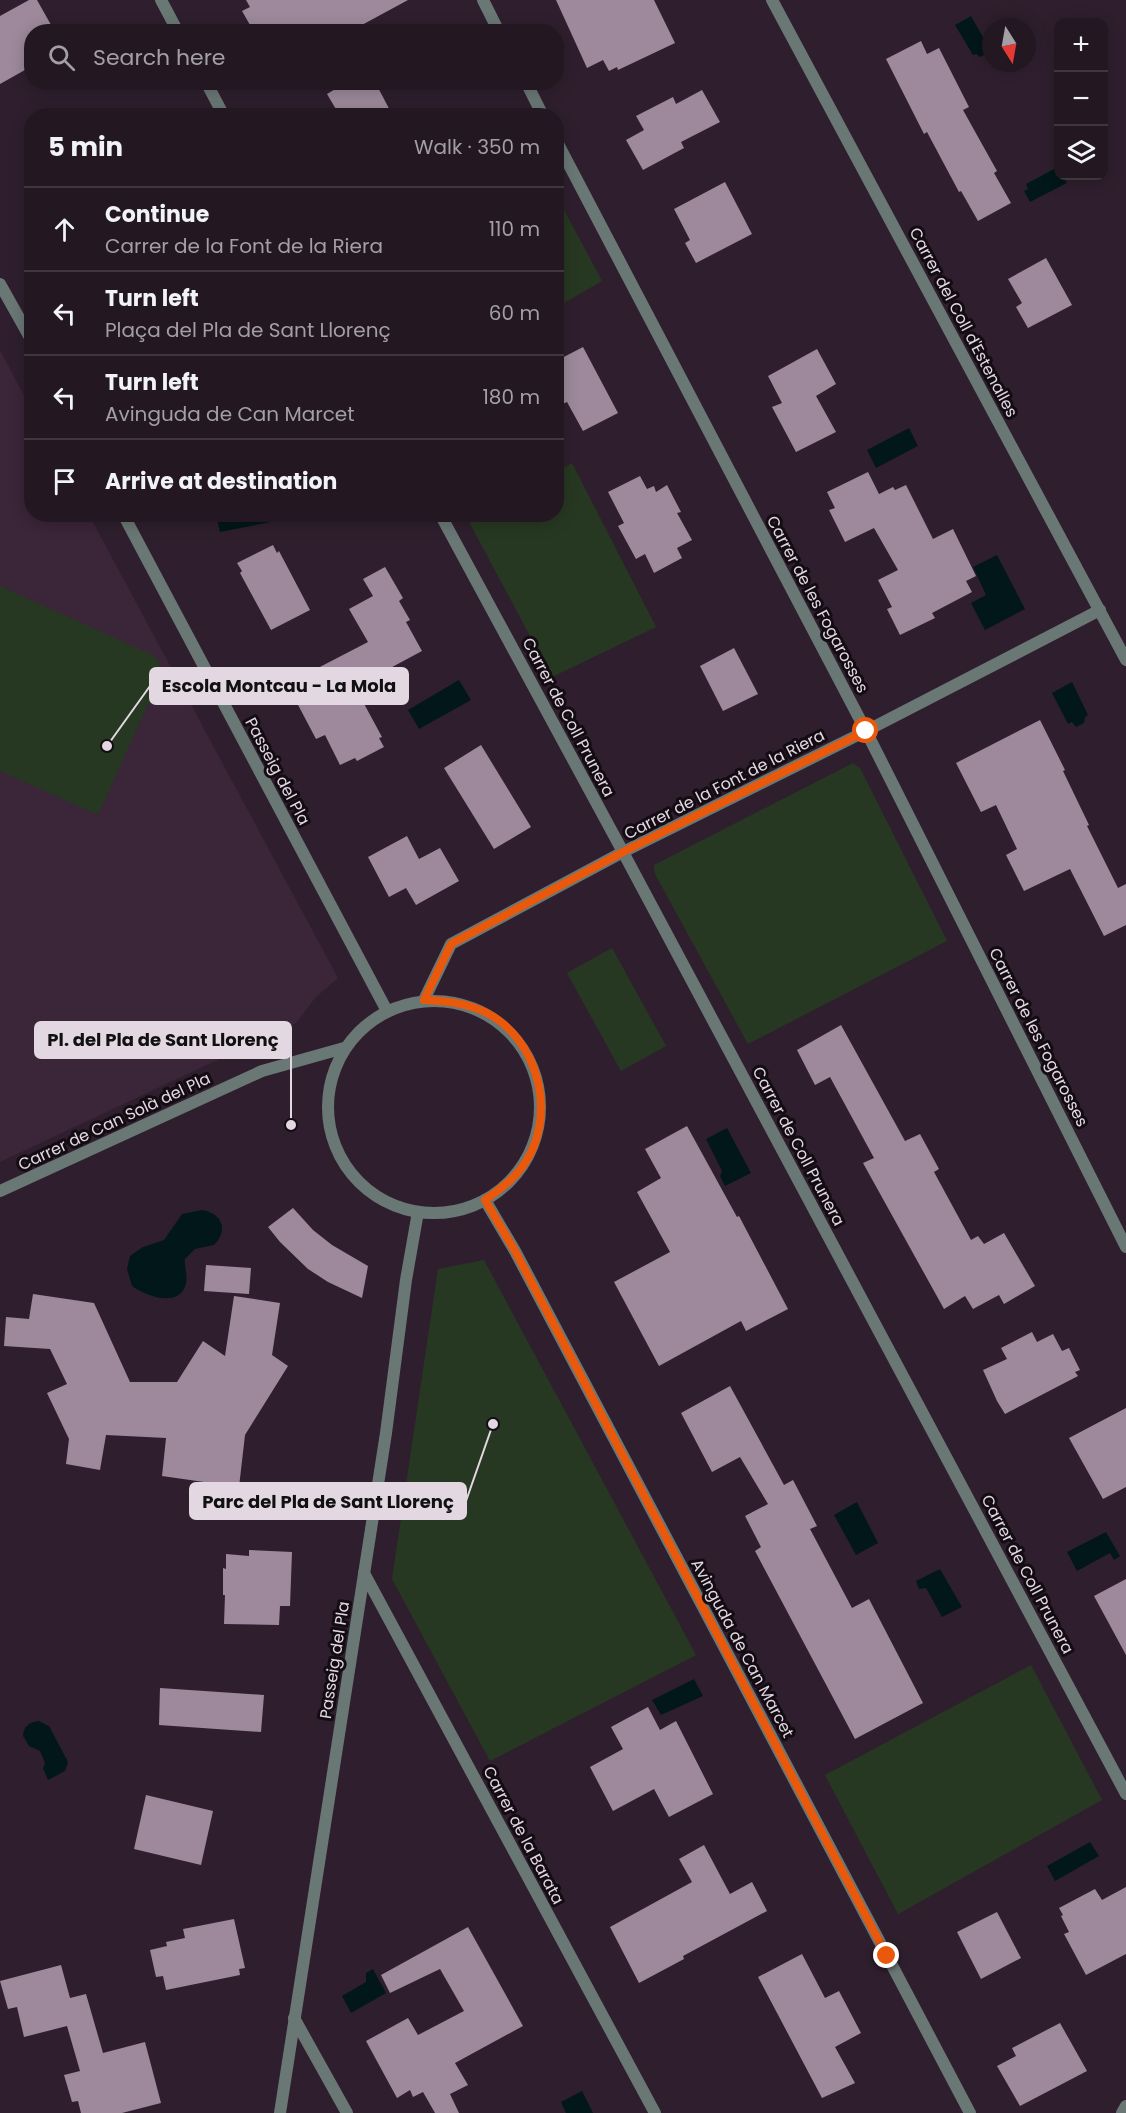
<!DOCTYPE html>
<meta charset="utf-8">
<style>
:root{--surface:#231722;--page:#2f242f;--text:#f1f3f6;--muted:#a39fa5;--line:#403640}
body{margin:0;font-family:Poppins,sans-serif;background:var(--page);color:var(--text)}
.controls{position:absolute;right:18px;top:18px;display:grid;overflow:hidden;border-radius:12px;box-shadow:0 3px 15px #0003}
.controls button{width:54px;height:54px;display:grid;place-items:center;padding:0;border:0;border-bottom:2px solid var(--line);background:var(--surface);color:var(--text);font:30px sans-serif}
.compass{position:absolute;left:982px;top:18px;width:54px;height:54px;border-radius:50%;background:var(--surface);box-shadow:0 3px 15px #0003;rotate:169deg}
.stop{position:absolute;width:18px;height:18px;margin:-14px;border:4px solid #ea580c;border-radius:50%;background:#fff}
.stop.end{background:#ea580c;border-color:#fff;box-shadow:0 2px 6px #0008}
.list{margin:0;padding:0;list-style:none}
h2{display:flex;justify-content:space-between;align-items:center;height:78px;margin:0;padding:0 24px;font-size:26px}
h2 small{font-size:20px;font-weight:400;color:var(--muted)}
.list li{display:grid;grid-template-columns:39px 1fr auto;gap:18px;align-items:center;box-sizing:border-box;height:84px;padding:0 24px;border-top:2px solid var(--line)}
.list b{display:block;font-size:22px;white-space:nowrap}
.list p{margin:0;font-size:20px;white-space:nowrap;color:var(--muted)}
.list em{font-size:20px;font-style:normal;color:var(--muted)}
.icon{flex:none;width:33px;height:33px;fill:none;stroke:currentColor;stroke-width:2;stroke-linecap:round;stroke-linejoin:round}
.map{position:relative;flex:none;width:1126px;height:2113px;overflow:hidden}
.search{position:absolute;background:var(--surface);box-shadow:0 3px 15px #0003;left:24px;top:24px;width:540px;height:66px;display:flex;align-items:center;gap:15px;box-sizing:border-box;padding:0 21px;border-radius:24px;color:var(--muted);font-size:22px}
.panel{position:absolute;background:var(--surface);box-shadow:0 3px 15px #0003;left:24px;top:108px;width:540px;height:414px;border-radius:24px}
.map>svg:first-child{display:block}
.built{fill:#3b2539}
.green{fill:#273822}
.water{fill:#021719}
.building{fill:#9d899b}
.lines{fill:none;stroke-linecap:round;stroke-linejoin:round}
.minor{stroke:#6a7875;stroke-width:12}
.route{stroke:#ea580c;stroke-width:8}
.labels{text-anchor:middle;stroke-width:6;stroke-linejoin:round;paint-order:stroke}
.street-label{font-size:16px;fill:#e3d8e2;stroke:#130c13}
.leader{fill:none;stroke:#e3d8e2;stroke-width:2}
.callout-dot{fill:#e3d8e2;stroke:#130c13;stroke-width:2}
.callout{fill:#e3d8e2;stroke:#e3d8e2;stroke-width:2}
.callout-label{font-size:18px;text-anchor:middle;font-weight:bold;fill:#111}
</style>
<div class="map">
<svg width="1126" height="2113" viewBox="0 0 1126 2113">
<rect width="100%" height="100%" fill="#2f1f2e"/>
<path class="built" d="M 0,350 L 31,409 L 32,514 L 89,515 L 338,978 L 315,998 L 296,1023 L 0,1162 Z"/>
<g class="green">
<path d="M 556,195 L 602,281 L 557,307 L 556,307 Z"/>
<path d="M 572,463 L 656,627 L 552,677 L 467,518 L 474,514 L 556,514 L 557,471 Z"/>
<path d="M 0,586 L 155,656 L 163,671 L 98,815 L 0,771 Z"/>
<path d="M 853,763 L 860,768 L 947,941 L 748,1044 L 656,876 L 654,870 L 654,865 Z"/>
<path d="M 612,948 L 666,1046 L 621,1071 L 567,973 Z"/>
<path d="M 484,1260 L 696,1655 L 490,1761 L 392,1579 L 438,1269 Z"/>
<path d="M 1031,1665 L 1102,1800 L 898,1914 L 825,1775 Z"/>
</g>
<g class="water">
<path d="M 971,16 L 988,46 L 985,48 L 986,54 L 980,57 L 976,54 L 973,55 L 955,25 Z"/>
<path d="M 1058,167 L 1058,176 L 1063,176 L 1067,183 L 1030,202 L 1024,191 L 1028,189 L 1026,184 Z"/>
<path d="M 909,428 L 918,446 L 876,468 L 867,450 Z"/>
<path d="M 216,515 L 274,515 L 276,521 L 220,532 Z"/>
<path d="M 997,555 L 1025,609 L 985,630 L 971,603 L 986,595 L 973,567 Z"/>
<path d="M 459,680 L 471,700 L 419,729 L 408,710 Z"/>
<path d="M 1072,682 L 1088,715 L 1085,717 L 1084,723 L 1076,727 L 1072,722 L 1068,724 L 1052,693 Z"/>
<path d="M 727,1128 L 751,1173 L 725,1186 L 720,1176 L 722,1171 L 706,1139 Z"/>
<path d="M 202,1210 C 222,1213 229,1230 214,1245 L 195,1249 L 185,1259 C 184,1267 188,1275 186,1283 C 181,1309 145,1296 132,1286 L 127,1269 L 130,1256 L 143,1247 L 164,1240 L 182,1214 Z"/>
<path d="M 857,1502 L 878,1543 L 856,1555 L 834,1515 Z"/>
<path d="M 1106,1532 L 1120,1556 L 1114,1560 L 1110,1553 L 1077,1571 L 1067,1552 Z"/>
<path d="M 940,1569 L 962,1607 L 942,1617 L 926,1588 L 919,1589 L 916,1581 Z"/>
<path d="M 694,1679 L 703,1696 L 661,1715 L 652,1700 Z"/>
<path d="M 39,1721 L 49,1726 L 68,1762 L 65,1771 L 48,1780 L 43,1768 L 45,1763 L 40,1751 L 29,1746 L 23,1736 C 24,1726 29,1722 39,1721 Z"/>
<path d="M 1090,1842 L 1099,1856 L 1055,1881 L 1047,1866 Z"/>
<path d="M 373,1969 L 386,1993 L 351,2013 L 342,1996 L 366,1982 L 366,1973 Z"/>
<path d="M 582,2091 L 593,2113 L 566,2113 L 561,2102 Z"/>
</g>
<g class="building">
<path d="M 29,0 L 37,0 L 55,32 L 32,32 L 32,66 L 0,84 L 0,16 Z"/>
<path d="M 246,0 L 408,0 L 349,32 L 254,32 L 242,11 L 250,7 Z"/>
<path d="M 556,0 L 654,0 L 675,43 L 618,70 L 617,67 L 609,71 L 603,60 L 587,68 Z"/>
<path d="M 921,41 L 927,54 L 939,48 L 969,107 L 963,110 L 997,171 L 994,173 L 1011,203 L 978,221 L 961,191 L 959,192 L 927,132 L 924,134 L 886,59 Z"/>
<path d="M 347,82 L 375,82 L 393,116 L 340,116 L 327,94 Z"/>
<path d="M 702,90 L 720,122 L 681,142 L 684,148 L 643,170 L 626,140 L 644,130 L 636,116 L 673,97 L 676,104 Z"/>
<path d="M 725,182 L 752,234 L 696,263 L 685,243 L 690,240 L 674,209 Z"/>
<path d="M 1046,258 L 1072,305 L 1028,328 L 1016,307 L 1022,303 L 1008,279 Z"/>
<path d="M 583,347 L 618,413 L 583,431 L 567,402 L 556,407 L 556,361 Z"/>
<path d="M 817,349 L 836,384 L 816,396 L 836,432 L 796,452 L 772,407 L 782,403 L 768,376 Z"/>
<path d="M 868,472 L 879,494 L 893,487 L 895,490 L 906,485 L 933,539 L 953,529 L 976,576 L 966,581 L 972,592 L 932,613 L 935,618 L 900,635 L 887,609 L 892,607 L 878,580 L 898,570 L 874,528 L 845,542 L 829,510 L 835,508 L 827,492 Z"/>
<path d="M 640,476 L 647,489 L 654,486 L 656,492 L 667,485 L 681,512 L 677,513 L 692,540 L 677,548 L 682,558 L 654,573 L 645,554 L 636,559 L 618,526 L 624,523 L 608,492 Z"/>
<path d="M 273,545 L 277,553 L 279,551 L 310,610 L 271,630 L 240,573 L 242,571 L 237,563 Z"/>
<path d="M 385,567 L 403,598 L 399,601 L 410,620 L 406,622 L 422,651 L 355,687 L 382,737 L 379,738 L 384,747 L 357,761 L 355,758 L 340,765 L 325,735 L 316,739 L 287,684 L 368,642 L 349,609 L 373,596 L 363,579 Z"/>
<path d="M 734,648 L 758,694 L 723,711 L 700,666 Z"/>
<path d="M 1040,720 L 1065,770 L 1063,771 L 1089,825 L 1087,826 L 1118,888 L 1126,884 L 1126,925 L 1104,936 L 1070,869 L 1024,891 L 1006,855 L 1017,849 L 996,805 L 981,812 L 956,763 Z"/>
<path d="M 481,745 L 531,827 L 494,849 L 444,768 Z"/>
<path d="M 407,836 L 419,859 L 440,848 L 459,881 L 416,905 L 406,888 L 389,897 L 368,857 Z"/>
<path d="M 841,1025 L 905,1141 L 920,1134 L 939,1169 L 934,1172 L 971,1240 L 978,1236 L 984,1244 L 1004,1233 L 1035,1286 L 1004,1304 L 999,1295 L 973,1309 L 965,1296 L 944,1309 L 863,1163 L 874,1158 L 830,1077 L 815,1085 L 797,1050 Z"/>
<path d="M 687,1126 L 737,1217 L 739,1216 L 788,1309 L 746,1331 L 741,1321 L 659,1366 L 614,1282 L 670,1252 L 637,1192 L 661,1178 L 645,1149 Z"/>
<path d="M 293,1208 L 313,1230 L 332,1245 L 368,1266 L 362,1298 L 328,1282 L 308,1269 L 280,1242 L 268,1227 Z"/>
<path d="M 206,1265 L 251,1268 L 249,1294 L 204,1291 Z"/>
<path d="M 33,1294 L 94,1303 L 130,1382 L 177,1382 L 203,1341 L 225,1356 L 234,1296 L 280,1303 L 272,1355 L 288,1366 L 245,1435 L 239,1487 L 162,1476 L 166,1438 L 106,1435 L 100,1470 L 66,1464 L 69,1439 L 47,1393 L 67,1384 L 50,1349 L 4,1346 L 6,1317 L 29,1319 Z"/>
<path d="M 1032,1332 L 1037,1342 L 1053,1334 L 1062,1351 L 1069,1348 L 1080,1370 L 1075,1372 L 1078,1376 L 1005,1414 L 997,1401 L 983,1370 L 1007,1359 L 1001,1348 Z"/>
<path d="M 730,1386 L 784,1485 L 793,1480 L 817,1526 L 810,1529 L 852,1608 L 869,1599 L 923,1703 L 855,1739 L 755,1551 L 761,1547 L 745,1516 L 768,1504 L 740,1457 L 712,1472 L 681,1413 Z"/>
<path d="M 1126,1408 L 1126,1487 L 1103,1499 L 1069,1438 Z"/>
<path d="M 249,1550 L 292,1552 L 290,1606 L 280,1606 L 279,1625 L 224,1624 L 225,1595 L 223,1595 L 223,1568 L 226,1569 L 226,1554 L 249,1556 Z"/>
<path d="M 1126,1579 L 1126,1655 L 1094,1596 Z"/>
<path d="M 160,1688 L 264,1695 L 261,1732 L 159,1725 Z"/>
<path d="M 648,1707 L 660,1730 L 676,1721 L 713,1794 L 669,1817 L 654,1789 L 613,1811 L 590,1767 L 623,1749 L 611,1727 Z"/>
<path d="M 146,1795 L 213,1811 L 201,1865 L 134,1849 Z"/>
<path d="M 704,1845 L 730,1894 L 752,1882 L 767,1911 L 683,1956 L 684,1959 L 639,1983 L 610,1927 L 692,1882 L 679,1859 Z"/>
<path d="M 1126,1887 L 1126,1954 L 1086,1975 L 1064,1934 L 1069,1932 L 1061,1916 L 1063,1915 L 1059,1908 L 1095,1889 L 1102,1900 Z"/>
<path d="M 997,1912 L 1021,1958 L 981,1979 L 957,1932 Z"/>
<path d="M 234,1919 L 245,1968 L 239,1969 L 240,1975 L 166,1990 L 163,1976 L 156,1977 L 150,1950 L 167,1946 L 166,1942 L 185,1938 L 183,1929 Z"/>
<path d="M 468,1927 L 523,2026 L 455,2063 L 468,2085 L 450,2094 L 459,2113 L 435,2113 L 423,2092 L 413,2097 L 410,2090 L 397,2098 L 366,2041 L 408,2018 L 418,2035 L 464,2011 L 440,1969 L 390,1993 L 381,1975 Z"/>
<path d="M 802,1954 L 825,1998 L 839,1991 L 861,2033 L 835,2047 L 855,2083 L 822,2098 L 758,1977 Z"/>
<path d="M 61,1965 L 70,1998 L 86,1994 L 103,2053 L 145,2042 L 161,2103 L 122,2113 L 81,2113 L 78,2101 L 72,2102 L 64,2075 L 80,2071 L 67,2026 L 24,2037 L 17,2007 L 8,2009 L 0,1981 Z"/>
<path d="M 1060,2023 L 1087,2071 L 1020,2106 L 997,2066 L 1016,2056 L 1012,2048 Z"/>
</g>
<g class="lines">
<g class="minor">
<path d="M 161,0 L 178,32"/>
<path d="M 483,0 L 499,32"/>
<path d="M 772,0 L 1126,660"/>
<path d="M 206,82 L 224,116"/>
<path d="M 526,82 L 543,116"/>
<path d="M 556,140 L 866,731 L 1126,1247"/>
<path d="M 0,284 L 32,341"/>
<path d="M 123,514 L 387,1011"/>
<path d="M 440,514 L 623,852 L 1126,1794"/>
<path d="M 424,1000 L 451,944 L 623,852 L 866,731 L 1100,610"/>
<circle cx="434" cy="1107" r="106"/>
<path d="M 0,1191 L 262,1071 L 344,1048"/>
<path d="M 485,1200 L 515,1251 L 970,2113"/>
<path d="M 364,1573 L 655,2113"/>
<path d="M 294,2018 L 347,2113"/>
<path d="M 280,2113 L 386,1433 L 406,1280 L 418,1212"/>
<path d="M 1122,2113 L 1126,2106"/>
</g>
</g>
<g class="lines">
<path class="route" d="M 866,731 L 623,852 L 451,944 L 424,1000 C 446,1001 467,1003 487,1013 C 537,1039 556,1110 528,1158 C 518,1176 502,1188 485,1200 L 515,1251 L 887,1956"/>
</g>
<g class="labels">
<g class="street-label">
<text transform="translate(964 322) rotate(62)" y="6">Carrer del Coll d'Estenalles</text>
<text transform="translate(818 604) rotate(62)" y="6">Carrer de les Fogarosses</text>
<text transform="translate(569 717) rotate(62)" y="6">Carrer de Coll Prunera</text>
<text transform="translate(278 771) rotate(62)" y="6">Passeig del Pla</text>
<text transform="translate(724 784) rotate(-27)" y="6">Carrer de la Font de la Riera</text>
<text transform="translate(1039 1037) rotate(63)" y="6">Carrer de les Fogarosses</text>
<text transform="translate(114 1121) rotate(-25)" y="6">Carrer de Can Solà del Pla</text>
<text transform="translate(799 1146) rotate(62)" y="6">Carrer de Coll Prunera</text>
<text transform="translate(1028 1574) rotate(62)" y="6">Carrer de Coll Prunera</text>
<text transform="translate(743 1648) rotate(62)" y="6">Avinguda de Can Marcet</text>
<text transform="translate(334 1660) rotate(-81)" y="6">Passeig del Pla</text>
<text transform="translate(524 1835) rotate(62)" y="6">Carrer de la Barata</text>
</g>
</g>
<path class="leader" d="M107 746L150 686M291 1125L291 1040M493 1424L466 1501"/>
<g class="callout-dot">
<circle cx="107" cy="746" r="6"/>
<circle cx="291" cy="1125" r="6"/>
<circle cx="493" cy="1424" r="6"/>
</g>
<g class="callout">
<rect x="150" y="668" width="258" height="36" rx="6"/>
<rect x="35" y="1022" width="256" height="36" rx="6"/>
<rect x="190" y="1483" width="276" height="36" rx="6"/>
</g>
<g class="callout-label">
<text x="279" y="692">Escola Montcau - La Mola</text>
<text x="163" y="1046">Pl. del Pla de Sant Llorenç</text>
<text x="328" y="1508">Parc del Pla de Sant Llorenç</text>
</g>
</svg>
<div class="controls">
<button>+</button>
<button>−</button>
<button><svg class="icon" aria-label="layers" viewBox="0 0 24 24"><path d="M12 4l9 5-9 5-9-5zM3 14l9 5 9-5"/></svg></button>
</div>
<svg class="compass" viewBox="-18 -18 36 36"><path d="M0-13l5 13h-10z" fill="#e53935"/><path d="M0 13l5-13h-10z" fill="#a39fa5"/></svg>
<div class="stop" style="left:866px;top:731px"></div>
<div class="stop end" style="left:887px;top:1956px"></div>
<div class="search"><svg class="icon" aria-label="search" viewBox="0 0 24 24"><circle cx="10" cy="10" r="6"/><path d="M15 15l6 6"/></svg>Search here</div>
<section class="panel">
<h2>5 min<small>Walk · 350 m</small></h2>
<ul class="list">
<li><svg class="icon" aria-label="ahead" viewBox="0 0 24 24"><path d="M12 20V5M6 11l6-6 6 6"/></svg><div><b>Continue</b><p>Carrer de la Font de la Riera</p></div><em>110 m</em></li>
<li><svg class="icon" aria-label="left" viewBox="0 0 24 24"><path d="M17 20v-9H6M10 6l-5 5 5 5"/></svg><div><b>Turn left</b><p>Plaça del Pla de Sant Llorenç</p></div><em>60 m</em></li>
<li><svg class="icon" aria-label="left" viewBox="0 0 24 24"><path d="M17 20v-9H6M10 6l-5 5 5 5"/></svg><div><b>Turn left</b><p>Avinguda de Can Marcet</p></div><em>180 m</em></li>
<li><svg class="icon" aria-label="arrive" viewBox="0 0 24 24"><path d="M6 21V4h12l-3 4 3 4H6"/></svg><div><b>Arrive at destination</b></div></li>
</ul>
</section>
</div>
